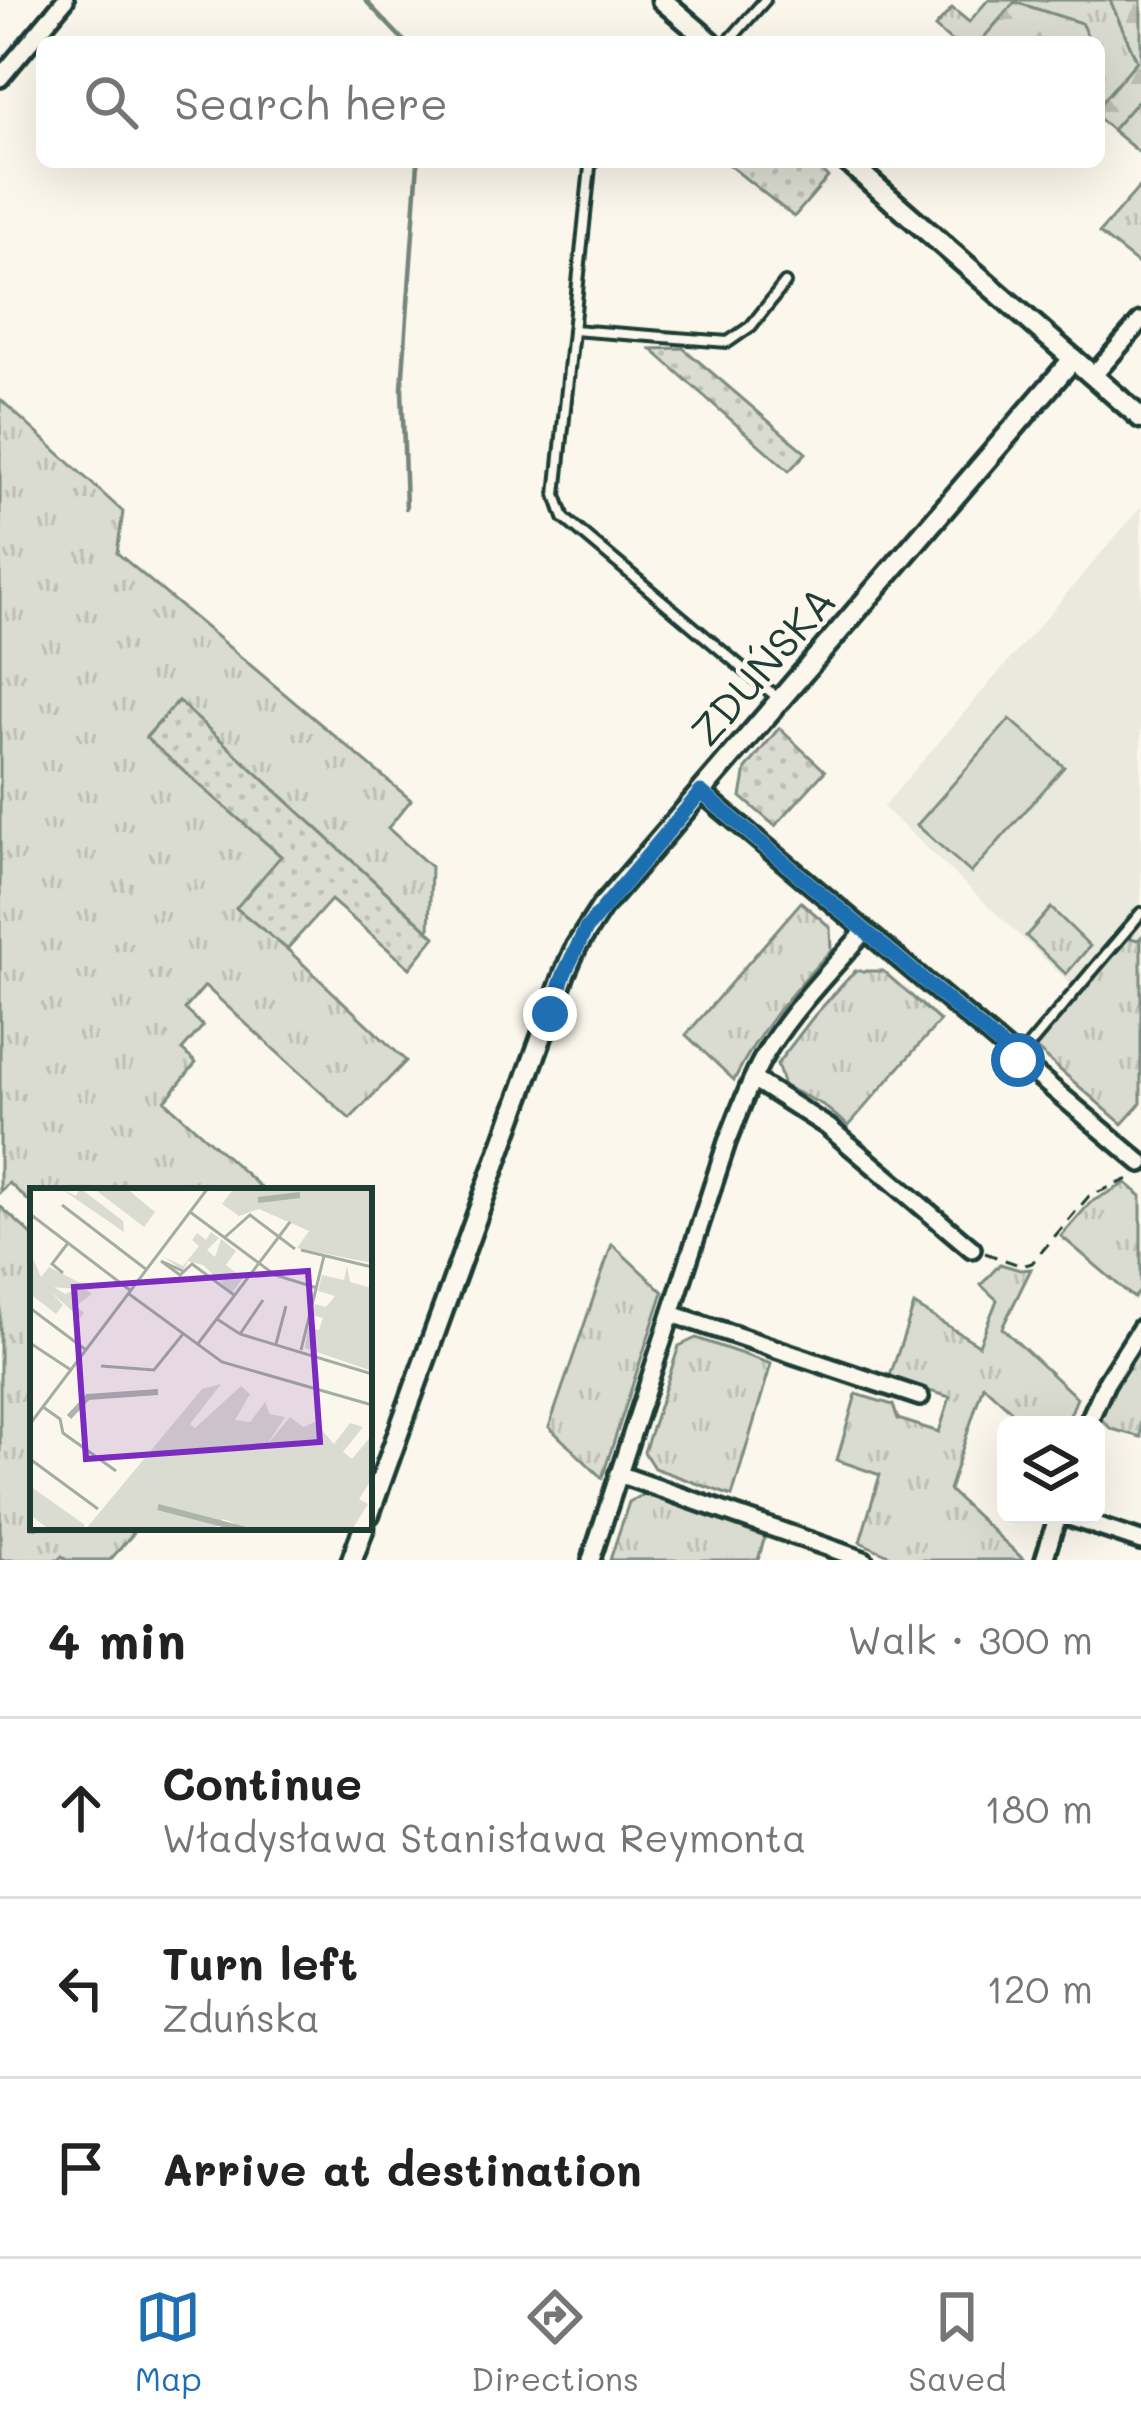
<!DOCTYPE html>
<meta charset="utf-8">
<style>
:root{--surface:#fff;--page:#f2f2f2;--text:#222;--muted:#767676;--line:#e0e0e0;--accent:#1f6fb2}
body{margin:0;font-family:Mali,sans-serif;background:var(--page);color:var(--text)}
.controls{position:absolute;right:36px;bottom:36px;display:grid;overflow:hidden;border-radius:18px;box-shadow:0 12px 48px #0002}
.controls button{width:108px;height:108px;display:grid;place-items:center;padding:0;border:0;border-bottom:3px solid var(--line);background:var(--surface);color:var(--text);font:60px sans-serif}
.stop{position:absolute;width:36px;height:36px;margin:-27px;border:9px solid #1f6fb2;border-radius:50%;background:#fff}
.stop.end{background:#1f6fb2;border-color:#fff;box-shadow:0 3px 12px #0008}
.list{margin:0;padding:0;list-style:none}
h2{display:flex;justify-content:space-between;align-items:center;height:156px;margin:0;padding:0 48px;font-size:51px}
h2 small{font-size:39px;font-weight:400;color:var(--muted)}
.list li{display:grid;grid-template-columns:78px 1fr auto;gap:36px;align-items:center;box-sizing:border-box;height:180px;padding:0 48px;border-top:3px solid var(--line)}
.list b{display:block;font-size:45px;white-space:nowrap}
.list p{margin:0;font-size:39px;white-space:nowrap;color:var(--muted)}
.list em{font-size:39px;font-style:normal;color:var(--muted)}
.icon{flex:none;width:66px;height:66px;fill:none;stroke:currentColor;stroke-width:2;stroke-linecap:round;stroke-linejoin:round}
.map{position:relative;flex:none;width:1141px;height:1560px;overflow:hidden}
.search{position:absolute;background:var(--surface);box-shadow:0 12px 48px #0002;left:36px;right:36px;top:36px;height:132px;display:flex;align-items:center;gap:30px;box-sizing:border-box;padding:0 42px;border-radius:18px;color:var(--muted);font-size:45px}
.sheet{height:696px;background:var(--surface)}
nav{display:flex;justify-content:space-around;align-items:center;box-sizing:border-box;height:168px;border-top:3px solid var(--line);background:var(--surface);font-size:33px;color:var(--muted)}
nav a{display:grid;justify-items:center;gap:6px}
nav .on{color:var(--accent)}
.map>svg:first-child{display:block}
.built{fill:#eae9de}
.grass{fill:url(#grass-tufts);stroke:#7d8c82;stroke-width:3}
.forest{fill:url(#forest-firs);stroke:#7d8c82;stroke-width:3}
.garden{fill:url(#garden-dots);stroke:#7d8c82;stroke-width:3}
.pitch{fill:#dbdcd1;stroke:#7d8c82;stroke-width:3}
.lines{fill:none;stroke-linecap:round;stroke-linejoin:round}
.stream{stroke:#74847b;stroke-width:4.5}
.service-casing{stroke:#1f3d34;stroke-width:16}
.minor-casing{stroke:#1f3d34;stroke-width:24}
.tertiary-casing{stroke:#1f3d34;stroke-width:27}
.path{stroke:#1f3d34;stroke-width:3;stroke-dasharray:12 9;stroke-linecap:butt}
.service{stroke:#fbf7ec;stroke-width:8}
.minor{stroke:#fbf7ec;stroke-width:15}
.tertiary{stroke:#fbf7ec;stroke-width:18}
.route{stroke:#1f6fb2;stroke-width:15}
.labels{text-anchor:middle;stroke-width:9;stroke-linejoin:round;paint-order:stroke}
.street-label{font-size:42px;fill:#1f3d34;stroke:#fbf7ec}
.inset-river{fill:none;stroke:#adb4aa;stroke-width:6}
.inset-road{fill:none;stroke:#a3ada2;stroke-width:3}
.view{fill:#7b2cbf;fill-opacity:0.15;stroke:#7b2cbf;stroke-width:6}
.inset-edge{fill:none;stroke:#1f3d34;stroke-width:6}
</style>
<div class="map">
<svg width="1141" height="1560" viewBox="0 0 1141 1560">
<defs>
<pattern id="grass-tufts" width="24" height="20" patternUnits="userSpaceOnUse" patternTransform="scale(3)"><rect width="24" height="20" fill="#dbdcd1"/><path d="M3 7l-1-3M5 7V3M7 7l1-3M15 17l-1-3M17 17v-4M19 17l1-3" fill="none" stroke="#bcbeb4"/></pattern>
<pattern id="forest-firs" width="22" height="20" patternUnits="userSpaceOnUse" patternTransform="scale(3)"><rect width="22" height="20" fill="#dbdcd1"/><path d="M5 1l3.5 6h-7zM16 11l3.5 6h-7z" fill="#bcbeb4"/></pattern>
<pattern id="garden-dots" width="8" height="8" patternUnits="userSpaceOnUse" patternTransform="scale(3)"><rect width="8" height="8" fill="#dbdcd1"/><path d="M2 2h.1M6 6h.1" fill="none" stroke="#bcbeb4" stroke-width="1.8" stroke-linecap="round"/></pattern>
</defs>
<rect width="100%" height="100%" fill="#fbf7ec"/>
<filter id="ink" filterUnits="userSpaceOnUse"><feTurbulence type="fractalNoise" baseFrequency=".00833" numOctaves="2"/><feDisplacementMap in="SourceGraphic" scale="24" xChannelSelector="R" yChannelSelector="G"/><feConvolveMatrix kernelMatrix="1 2 1 2 8 2 1 2 1" color-interpolation-filters="sRGB"/></filter>
<g filter="url(#ink)">
<path class="built" d="M 1141,507 L 1141,970 L 1103,1014 L 883,807 Z"/>
<g class="grass">
<path d="M 988,0 L 1110,0 L 1137,61 L 1099,105 L 1101,61 L 1099,42 L 1091,42 L 1080,23 L 1015,2 L 980,42 L 952,42 L 935,27 L 952,8 L 969,22 Z"/>
<path d="M 1141,97 L 1141,154 L 1112,130 Z"/>
<path d="M 1141,185 L 1141,266 L 1099,233 Z"/>
<path d="M 0,399 L 123,512 L 117,553 L 411,800 L 388,828 L 431,867 L 429,931 L 178,701 L 146,737 L 282,857 L 237,908 L 287,949 L 406,1061 L 350,1119 L 205,986 L 185,1009 L 203,1026 L 182,1050 L 196,1063 L 165,1101 L 265,1191 L 33,1191 L 33,1205 L 9,1183 L 0,1192 Z"/>
<path d="M 801,902 L 830,927 L 831,950 C 793,991 759,1030 734,1080 L 686,1035 Z"/>
<path d="M 1051,908 L 1090,946 L 1066,974 L 1026,936 Z"/>
<path d="M 1127,937 L 1138,940 L 1141,937 L 1141,1103 L 1122,1124 L 1034,1047 Z"/>
<path d="M 855,971 L 883,971 L 940,1021 L 848,1126 L 823,1105 L 784,1086 L 777,1064 L 814,1016 Z"/>
<path d="M 1126,1183 L 1141,1196 L 1141,1290 L 1134,1298 L 1061,1236 L 1091,1202 Z"/>
<path d="M 0,1206 L 33,1236 L 33,1527 L 125,1527 L 133,1534 L 110,1560 L 66,1560 L 62,1556 L 58,1560 L 0,1560 Z"/>
<path d="M 612,1244 L 663,1292 L 602,1478 L 549,1427 Z"/>
<path d="M 1000,1264 L 1020,1270 L 1031,1269 L 1002,1328 L 1077,1398 L 1066,1425 L 1027,1425 L 983,1385 L 949,1490 L 1024,1560 L 900,1560 L 860,1542 L 880,1475 L 837,1460 L 856,1394 L 893,1405 L 898,1419 L 939,1432 L 950,1397 L 889,1379 L 914,1305 L 979,1345 L 997,1300 L 981,1285 Z"/>
<path d="M 696,1338 L 771,1364 L 732,1496 L 654,1468 L 644,1452 L 679,1346 Z"/>
<path d="M 1141,1342 L 1141,1437 L 1111,1429 L 1100,1418 L 1119,1376 Z"/>
<path d="M 645,1494 L 765,1537 L 758,1560 L 610,1560 L 629,1502 Z"/>
</g>
<g class="forest">
<path d="M 1110,0 L 1141,0 L 1141,97 L 1112,130 L 1099,119 L 1099,105 L 1137,61 Z"/>
<path d="M 1015,2 L 1081,23 L 1091,42 L 980,42 Z"/>
</g>
<g class="garden">
<path d="M 725,162 L 812,162 L 828,177 L 794,217 Z"/>
<path d="M 683,348 L 806,453 L 789,471 L 651,349 Z"/>
<path d="M 178,701 L 435,937 L 410,968 L 331,900 L 287,949 L 236,908 L 281,856 L 146,738 Z"/>
<path d="M 779,728 L 825,771 L 775,826 L 741,797 L 746,769 Z"/>
</g>
<path class="pitch" d="M 1010,719 L 1064,767 L 971,873 L 917,825 Z"/>
<g class="lines">
<g class="stream">
<path d="M 365,0 L 405,42"/>
<path d="M 406,508 L 402,388 L 418,162"/>
</g>
<g class="service-casing">
<g id="service">
<path d="M 728,42 L 765,0"/>
<path d="M 593,162 L 590,167 L 556,495 L 564,518 L 779,699"/>
<path d="M 573,330 L 728,342 L 751,326 L 785,283"/>
<path d="M 1018,1059 L 1141,913"/>
</g>
</g>
<g class="minor-casing">
<g id="minor">
<path d="M 0,78 L 65,0"/>
<path d="M 1093,376 L 1141,321"/>
<path d="M 701,792 L 1141,1163"/>
<path d="M 753,1079 L 828,1127 L 972,1249"/>
<path d="M 672,1314 L 920,1397"/>
<path d="M 1087,1425 L 1106,1383 L 1141,1328"/>
<path d="M 618,1474 L 864,1560"/>
<path d="M 1063,1515 L 1141,1541"/>
<path d="M 591,1560 L 727,1142 C 740,1111 751,1076 769,1048 C 796,1005 832,969 865,931"/>
<path d="M 1044,1560 L 1058,1515"/>
</g>
</g>
<g class="tertiary-casing">
<g id="tertiary">
<path d="M 662,0 L 711,42"/>
<path d="M 848,162 L 1141,418"/>
<path d="M 369,1514 L 565,972 L 576,947 L 601,908 L 1073,359"/>
<path d="M 352,1560 L 364,1527"/>
</g>
</g>
<path class="path" d="M 985,1253 L 1022,1266 L 1032,1263 L 1089,1196 L 1136,1176"/>
<use href="#service" class="service"/>
<use href="#minor" class="minor"/>
<use href="#tertiary" class="tertiary"/>
</g>
</g>
<g class="lines" filter="url(#ink)">
<path class="route" d="M 550,1014 L 565,972 L 586,929 L 701,792 L 1018,1060"/>
</g>
<g class="labels">
<g class="street-label">
<text transform="translate(763 666) rotate(-49)" y="15">ZDUŃSKA</text>
</g>
</g>
<g transform="translate(30 1188)">
<rect width="342" height="342" fill="#fbf7ec"/>
<path d="M 30,0 L 46,8 L 50,0 L 93,33 L 94,44 ZM 63,0 L 96,0 L 125,24 L 114,39 ZM 204,0 L 342,0 L 342,75 L 267,60 L 279,43 L 229,21 L 209,28 L 192,16 ZM 181,44 L 189,50 L 177,62 L 185,69 L 191,51 L 206,63 L 196,77 L 213,90 L 202,105 L 173,77 L 158,73 L 153,82 L 132,68 L 153,78 L 169,58 L 162,52 L 167,45 L 176,52 ZM 317,78 L 320,94 L 342,100 L 342,183 L 275,160 L 278,140 L 289,142 L 293,130 L 282,127 L 285,116 L 296,119 L 305,108 L 288,103 L 292,87 L 314,92 ZM 0,84 L 35,106 L 53,99 L 62,106 L 46,118 L 54,125 L 50,130 L 21,104 L 33,117 L 26,126 L 0,106 ZM 191,196 L 160,236 L 165,240 L 211,198 L 220,206 L 205,232 L 220,234 L 235,214 L 240,226 L 255,229 L 236,258 L 260,229 L 273,239 L 285,234 L 304,256 L 320,235 L 333,239 L 313,264 L 322,271 L 342,247 L 342,291 L 329,311 L 338,316 L 323,340 L 342,342 L 200,342 L 204,335 L 193,331 L 184,342 L 55,342 L 172,201 Z" fill="#dbdcd1"/>
<path d="M 0,64 L 11,89 L 19,79 L 64,102 L 20,99 L 0,84 ZM 0,298 L 55,337 L 51,342 L 20,342 L 0,327 Z" fill="#dbdcd1"/>
<path class="inset-river" d="M 228,12 L 270,7M 39,229 L 58,209 L 128,204M 128,319 L 216,342"/>
<path class="inset-road" d="M 32,17 L 117,82M 160,24 L 245,87 L 287,100M 0,26 L 101,103M 194,50 L 220,27 L 265,61M 271,62 L 342,79M 153,83 L 131,73 L 150,87 L 162,76 L 204,107M 33,85 L 22,76 L 38,55M 99,106 L 192,174 L 342,217M 0,120 L 56,162M 187,131 L 210,146 L 342,186M 210,146 L 233,112M 0,155 L 41,182M 246,156 L 256,118M 167,157 L 260,34M 271,162 L 294,68M 71,178 L 124,182 L 153,146M 13,219 L 30,231 L 33,245 L 86,283M 0,236 L 178,0M 0,271 L 68,321"/>
<path class="view" d="M 278,83 L 290,254 L 56,271 L 44,99 Z"/>
<rect width="342" height="342" class="inset-edge"/>
</g>
</svg>
<div class="controls">
<button><svg class="icon" aria-label="layers" viewBox="0 0 24 24"><path d="M12 4l9 5-9 5-9-5zM3 14l9 5 9-5"/></svg></button>
</div>
<div class="stop" style="left:1018px;top:1060px"></div>
<div class="stop end" style="left:550px;top:1014px"></div>
<div class="search"><svg class="icon" aria-label="search" viewBox="0 0 24 24"><circle cx="10" cy="10" r="6"/><path d="M15 15l6 6"/></svg>Search here</div>
</div>
<section class="sheet">
<h2>4 min<small>Walk · 300 m</small></h2>
<ul class="list">
<li><svg class="icon" aria-label="ahead" viewBox="0 0 24 24"><path d="M12 20V5M6 11l6-6 6 6"/></svg><div><b>Continue</b><p>Władysława Stanisława Reymonta</p></div><em>180 m</em></li>
<li><svg class="icon" aria-label="left" viewBox="0 0 24 24"><path d="M17 20v-9H6M10 6l-5 5 5 5"/></svg><div><b>Turn left</b><p>Zduńska</p></div><em>120 m</em></li>
<li><svg class="icon" aria-label="arrive" viewBox="0 0 24 24"><path d="M6 21V4h12l-3 4 3 4H6"/></svg><div><b>Arrive at destination</b></div></li>
</ul>
</section>
<nav>
<a class="on"><svg class="icon" aria-label="map" viewBox="0 0 24 24"><path d="M3 6l6-2 6 2 6-2v14l-6 2-6-2-6 2zM9 4v14M15 6v14"/></svg>Map</a>
<a><svg class="icon" aria-label="directions" viewBox="0 0 24 24"><path d="M12 3l9 9-9 9-9-9zM9 14v-3h6M13 9l2 2-2 2"/></svg>Directions</a>
<a><svg class="icon" aria-label="saved" viewBox="0 0 24 24"><path d="M7 4h10v16l-5-4-5 4z"/></svg>Saved</a>
</nav>
